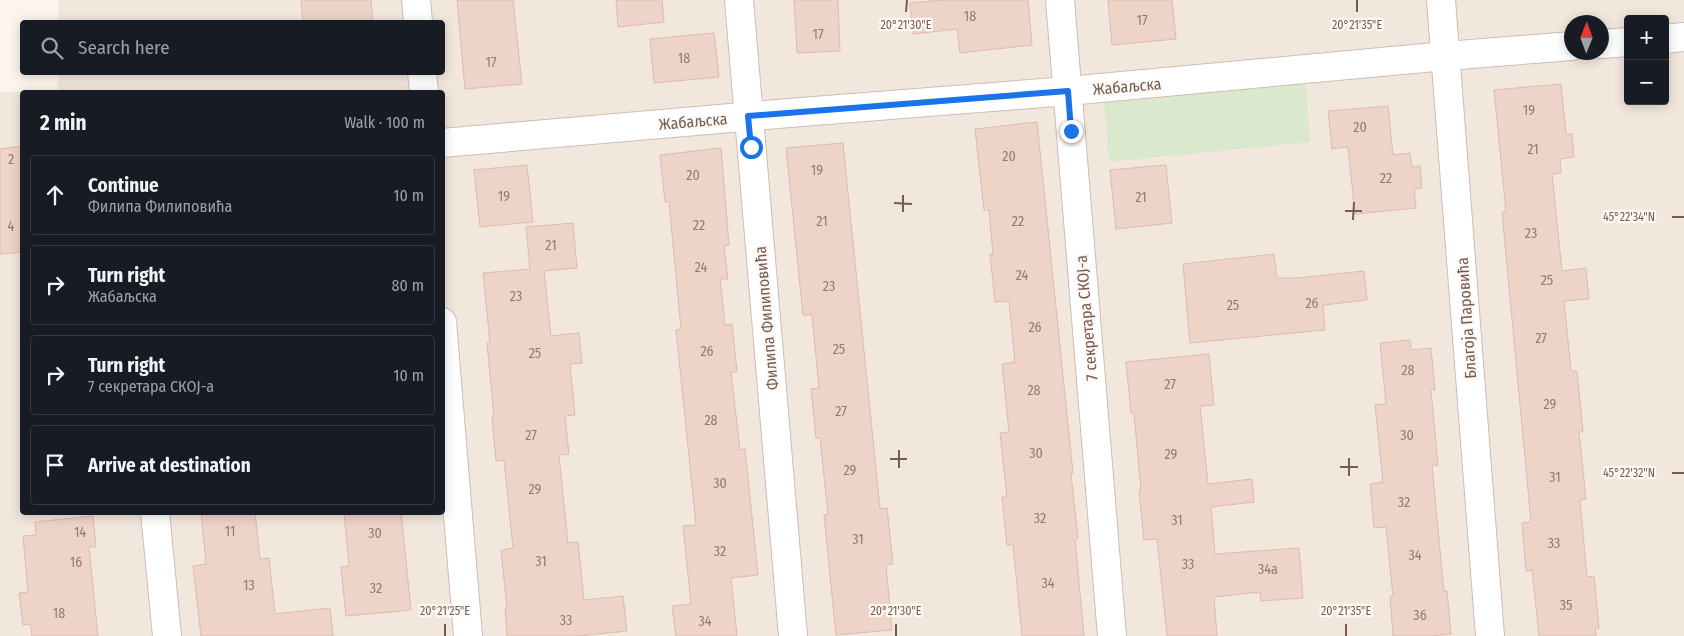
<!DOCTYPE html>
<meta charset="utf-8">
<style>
:root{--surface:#171b24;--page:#242831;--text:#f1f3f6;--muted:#9ea1a6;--line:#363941}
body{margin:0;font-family:"Fira Sans Condensed",sans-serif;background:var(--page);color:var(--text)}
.controls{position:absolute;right:15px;top:15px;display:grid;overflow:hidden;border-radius:5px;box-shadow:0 2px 12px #0003}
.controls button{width:45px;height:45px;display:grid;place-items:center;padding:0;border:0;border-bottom:1px solid var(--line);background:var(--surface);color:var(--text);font:25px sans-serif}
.compass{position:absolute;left:1564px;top:15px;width:45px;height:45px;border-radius:50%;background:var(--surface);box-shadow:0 2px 12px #0003;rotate:1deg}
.stop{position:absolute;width:15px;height:15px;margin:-11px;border:4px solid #1a73e8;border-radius:50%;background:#fff}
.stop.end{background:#1a73e8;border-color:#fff;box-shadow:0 1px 5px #0008}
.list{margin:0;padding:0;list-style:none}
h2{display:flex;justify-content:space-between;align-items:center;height:65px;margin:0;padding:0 20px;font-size:21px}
h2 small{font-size:16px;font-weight:400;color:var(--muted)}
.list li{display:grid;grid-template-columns:32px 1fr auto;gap:15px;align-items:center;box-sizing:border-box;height:80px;margin:0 10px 10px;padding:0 10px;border:1px solid var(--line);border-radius:5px}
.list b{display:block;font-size:19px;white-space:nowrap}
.list p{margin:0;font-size:16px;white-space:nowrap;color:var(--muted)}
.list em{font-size:16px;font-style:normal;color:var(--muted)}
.icon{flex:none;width:28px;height:28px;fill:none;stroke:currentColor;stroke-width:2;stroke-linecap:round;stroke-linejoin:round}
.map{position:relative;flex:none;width:1684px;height:636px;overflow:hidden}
.search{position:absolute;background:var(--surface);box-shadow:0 2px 12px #0003;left:20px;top:20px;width:425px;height:55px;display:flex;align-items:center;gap:12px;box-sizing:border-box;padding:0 18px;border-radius:5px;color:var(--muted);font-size:19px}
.panel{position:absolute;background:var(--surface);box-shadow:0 2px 12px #0003;left:20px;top:90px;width:425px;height:425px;border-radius:5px}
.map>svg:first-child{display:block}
.residential{fill:#f2e7dd;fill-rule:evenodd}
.green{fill:#dae8cd}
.building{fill:#eed4c8;stroke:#debaaa}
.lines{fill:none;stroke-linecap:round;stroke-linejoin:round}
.minor-casing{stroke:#cdbdb4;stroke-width:30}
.minor{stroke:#fff;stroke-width:28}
.route{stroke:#1a73e8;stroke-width:6}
.ticks{fill:none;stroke:#755c52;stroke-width:2}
.labels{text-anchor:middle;stroke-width:4.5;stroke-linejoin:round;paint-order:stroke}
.number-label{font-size:14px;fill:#937a70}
.street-label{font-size:16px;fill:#755c52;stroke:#fef9f4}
.ticks-label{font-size:12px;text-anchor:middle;fill:#755c52;stroke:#fef9f4;stroke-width:4.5;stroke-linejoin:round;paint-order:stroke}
</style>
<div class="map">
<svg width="1684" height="636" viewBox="0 0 1684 636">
<rect width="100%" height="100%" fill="#fbf5ee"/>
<path class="residential" d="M 58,0 L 1684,0 L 1684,636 L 0,636 L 0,92 L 58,90 L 58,72 L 442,72 L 442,22 L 58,22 ZM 1628,19 L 1665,19 L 1665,101 L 1628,101 ZM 1572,22 L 1602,22 L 1602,52 L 1572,52 ZM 22,92 L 442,92 L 442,512 L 22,512 Z"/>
<path class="green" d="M 1305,84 L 1310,142 L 1109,162 L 1104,103 Z"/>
<g class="building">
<path d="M 301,0 L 371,0 L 373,22 L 303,22 Z"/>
<path d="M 457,0 L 513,0 L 522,84 L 465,89 Z"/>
<path d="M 616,0 L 662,0 L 664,22 L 618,27 Z"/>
<path d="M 794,0 L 838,0 L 840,51 L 797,53 Z"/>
<path d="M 942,0 L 1028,0 L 1032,45 L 960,53 L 957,29 L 913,34 L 910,3 Z"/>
<path d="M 1108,0 L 1172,0 L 1176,39 L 1112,45 Z"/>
<path d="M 714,33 L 719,77 L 654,83 L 650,39 Z"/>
<path d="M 1561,84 L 1566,134 L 1572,134 L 1574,157 L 1560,159 L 1561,173 L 1552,174 L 1562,271 L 1586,268 L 1589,299 L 1564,301 L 1571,371 L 1577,371 L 1583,432 L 1579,432 L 1586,499 L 1580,500 L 1587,577 L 1594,576 L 1599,628 L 1595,628 L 1596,636 L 1539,636 L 1532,570 L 1526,571 L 1522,523 L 1531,522 L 1502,212 L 1506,212 L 1494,90 Z"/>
<path d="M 1388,106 L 1393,155 L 1410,153 L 1412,167 L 1420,166 L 1422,188 L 1414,189 L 1416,208 L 1355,214 L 1348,147 L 1332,149 L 1328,111 Z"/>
<path d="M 1037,122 L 1073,473 L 1071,474 L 1078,538 L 1075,539 L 1084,636 L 1022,636 L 1013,545 L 1007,545 L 1002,497 L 1007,497 L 1000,433 L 1009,432 L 1002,364 L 1015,362 L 1009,301 L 995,302 L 990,254 L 993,254 L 989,210 L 984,210 L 975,129 Z"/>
<path d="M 843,143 L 880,509 L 887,508 L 893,564 L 886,565 L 892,630 L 836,635 L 824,515 L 828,514 L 820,438 L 816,438 L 811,389 L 819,388 L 812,315 L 803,315 L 786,148 Z"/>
<path d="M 22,146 L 22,252 L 0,254 L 0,149 Z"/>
<path d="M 721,148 L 729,245 L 724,246 L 728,279 L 720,279 L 725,325 L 732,324 L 737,372 L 731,372 L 740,450 L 745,449 L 758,575 L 731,578 L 737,636 L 676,636 L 672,606 L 691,604 L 683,526 L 696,525 L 676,330 L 681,329 L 669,202 L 665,202 L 660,155 Z"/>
<path d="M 527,165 L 533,222 L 480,227 L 474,170 Z"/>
<path d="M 1166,165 L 1172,223 L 1116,229 L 1110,170 Z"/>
<path d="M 573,223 L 577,268 L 544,271 L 551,336 L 579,333 L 582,363 L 570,364 L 575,415 L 565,416 L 569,454 L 559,455 L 568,543 L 578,542 L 584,600 L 623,596 L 627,631 L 578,636 L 507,636 L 505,608 L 507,608 L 501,550 L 513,548 L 504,460 L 496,461 L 492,417 L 494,417 L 487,343 L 490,342 L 483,273 L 530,269 L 526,227 Z"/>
<path d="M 1274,254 L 1277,278 L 1297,278 L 1364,271 L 1367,300 L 1323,305 L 1325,330 L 1190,343 L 1183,264 Z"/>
<path d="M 1410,340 L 1411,350 L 1431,348 L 1435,390 L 1431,390 L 1438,465 L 1432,466 L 1444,592 L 1447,591 L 1451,634 L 1432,636 L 1393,636 L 1390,596 L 1393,596 L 1386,527 L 1374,528 L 1370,484 L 1383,482 L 1375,405 L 1386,404 L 1380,343 Z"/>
<path d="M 1209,354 L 1214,405 L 1200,406 L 1208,484 L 1252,479 L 1254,502 L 1211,507 L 1215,554 L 1299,548 L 1303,598 L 1261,601 L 1260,592 L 1214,597 L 1217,636 L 1167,636 L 1157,539 L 1144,540 L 1139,491 L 1141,490 L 1134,413 L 1131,413 L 1126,362 Z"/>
<path d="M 201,512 L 255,512 L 260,559 L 269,558 L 275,614 L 330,608 L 333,636 L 201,636 L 193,566 L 206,564 Z"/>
<path d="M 344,512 L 401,512 L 411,610 L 346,616 L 341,567 L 349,566 Z"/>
<path d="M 93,516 L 96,547 L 89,547 L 98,636 L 32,636 L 30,624 L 23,625 L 19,593 L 28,592 L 23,536 L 36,535 L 35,522 Z"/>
</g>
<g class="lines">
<g class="minor-casing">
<g id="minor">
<path d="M 416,0 L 418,22"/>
<path d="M 739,0 L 793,636"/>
<path d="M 1060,0 L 1112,636"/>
<path d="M 1441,0 L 1490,636"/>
<path d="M 1665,39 L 1684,37"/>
<path d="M 1602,44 L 1628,42"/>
<path d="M 422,72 L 424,92"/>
<path d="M 442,143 L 789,113 L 1068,91 L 1446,56 L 1572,46"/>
<path d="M 442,322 L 468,636"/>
<path d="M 155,512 L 167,636"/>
</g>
</g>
<use href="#minor" class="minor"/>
</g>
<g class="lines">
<path class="route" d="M 751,147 L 748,116 L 1068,91 L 1071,131"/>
</g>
<path class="ticks" d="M 906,12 L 907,0M 1357,12 L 1357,0M 894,203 L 912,204M 1345,211 L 1362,211M 903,212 L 903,195M 1672,217 L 1684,217M 1353,220 L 1354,202M 890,459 L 907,459M 1340,467 L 1358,467M 899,468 L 899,450M 1672,473 L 1684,473M 1349,476 L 1349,458M 445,636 L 445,624M 896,636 L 896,624M 1346,636 L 1346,624"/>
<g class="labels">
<g class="number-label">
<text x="970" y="21">18</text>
<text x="1142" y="25">17</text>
<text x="818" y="39">17</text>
<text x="684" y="63">18</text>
<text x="491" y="67">17</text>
<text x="1529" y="115">19</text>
<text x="1360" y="132">20</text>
<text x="1533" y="154">21</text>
<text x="1009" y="161">20</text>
<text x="11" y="164">2</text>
<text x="817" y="175">19</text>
<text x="693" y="180">20</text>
<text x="1386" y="183">22</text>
<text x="504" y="201">19</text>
<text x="1141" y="202">21</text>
<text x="822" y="226">21</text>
<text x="1018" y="226">22</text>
<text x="699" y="230">22</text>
<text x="11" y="231">4</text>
<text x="1531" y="238">23</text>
<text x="551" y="250">21</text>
<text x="701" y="272">24</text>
<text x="1022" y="280">24</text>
<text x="1547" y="285">25</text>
<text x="829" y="291">23</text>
<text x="516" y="301">23</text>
<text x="1312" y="308">26</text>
<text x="1233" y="310">25</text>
<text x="1035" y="332">26</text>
<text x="1541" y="343">27</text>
<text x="839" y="354">25</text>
<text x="707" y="356">26</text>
<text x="535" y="358">25</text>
<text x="1408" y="375">28</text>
<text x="1170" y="389">27</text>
<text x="1034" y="395">28</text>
<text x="1550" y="409">29</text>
<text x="841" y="416">27</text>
<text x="711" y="425">28</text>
<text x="531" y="440">27</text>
<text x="1407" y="440">30</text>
<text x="1036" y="458">30</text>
<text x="1171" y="459">29</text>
<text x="850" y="475">29</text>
<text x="1555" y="482">31</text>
<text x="720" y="488">30</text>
<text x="535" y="494">29</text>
<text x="1404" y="507">32</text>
<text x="1040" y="523">32</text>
<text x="1177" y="525">31</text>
<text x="230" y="536">11</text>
<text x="80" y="537">14</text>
<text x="375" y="538">30</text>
<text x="858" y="544">31</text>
<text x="1554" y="548">33</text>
<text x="720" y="556">32</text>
<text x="1415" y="560">34</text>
<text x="541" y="566">31</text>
<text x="76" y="567">16</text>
<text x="1188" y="569">33</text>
<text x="1268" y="574">34a</text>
<text x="1048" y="588">34</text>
<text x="249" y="590">13</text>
<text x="376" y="593">32</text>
<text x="1566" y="610">35</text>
<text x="59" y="618">18</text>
<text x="1420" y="620">36</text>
<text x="566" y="625">33</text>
<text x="705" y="626">34</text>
</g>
<g class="street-label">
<text transform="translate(1127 86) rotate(-5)" y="6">Жабаљска</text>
<text transform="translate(693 121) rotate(-5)" y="6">Жабаљска</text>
<text transform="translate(766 318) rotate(-95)" y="6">Филипа Филиповића</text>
<text transform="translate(1086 318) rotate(-95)" y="6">7 секретара СКОЈ-а</text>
<text transform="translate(1466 318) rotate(-94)" y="6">Благоја Паровића</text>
</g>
</g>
<g class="ticks-label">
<text x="906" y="29">20°21'30"E</text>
<text x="1357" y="29">20°21'35"E</text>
<text x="1629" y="221">45°22'34"N</text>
<text x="1629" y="477">45°22'32"N</text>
<text x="445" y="615">20°21'25"E</text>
<text x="896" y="615">20°21'30"E</text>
<text x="1346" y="615">20°21'35"E</text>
</g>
</svg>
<div class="controls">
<button>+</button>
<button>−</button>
</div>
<svg class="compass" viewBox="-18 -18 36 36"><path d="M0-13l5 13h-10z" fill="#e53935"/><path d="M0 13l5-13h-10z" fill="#9ea1a6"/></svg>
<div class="stop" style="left:751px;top:147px"></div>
<div class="stop end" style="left:1071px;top:131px"></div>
<div class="search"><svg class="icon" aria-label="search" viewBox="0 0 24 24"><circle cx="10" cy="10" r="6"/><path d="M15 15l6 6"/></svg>Search here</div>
<section class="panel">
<h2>2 min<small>Walk · 100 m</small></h2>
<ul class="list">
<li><svg class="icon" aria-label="ahead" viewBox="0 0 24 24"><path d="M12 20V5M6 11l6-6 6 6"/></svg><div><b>Continue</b><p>Филипа Филиповића</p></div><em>10 m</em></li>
<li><svg class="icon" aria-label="right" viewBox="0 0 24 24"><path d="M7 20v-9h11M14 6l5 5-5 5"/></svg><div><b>Turn right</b><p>Жабаљска</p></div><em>80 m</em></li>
<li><svg class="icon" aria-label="right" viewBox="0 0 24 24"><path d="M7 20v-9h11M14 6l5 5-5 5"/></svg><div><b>Turn right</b><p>7 секретара СКОЈ-а</p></div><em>10 m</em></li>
<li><svg class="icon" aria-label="arrive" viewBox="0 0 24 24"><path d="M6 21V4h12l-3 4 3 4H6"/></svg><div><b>Arrive at destination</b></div></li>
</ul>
</section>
</div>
